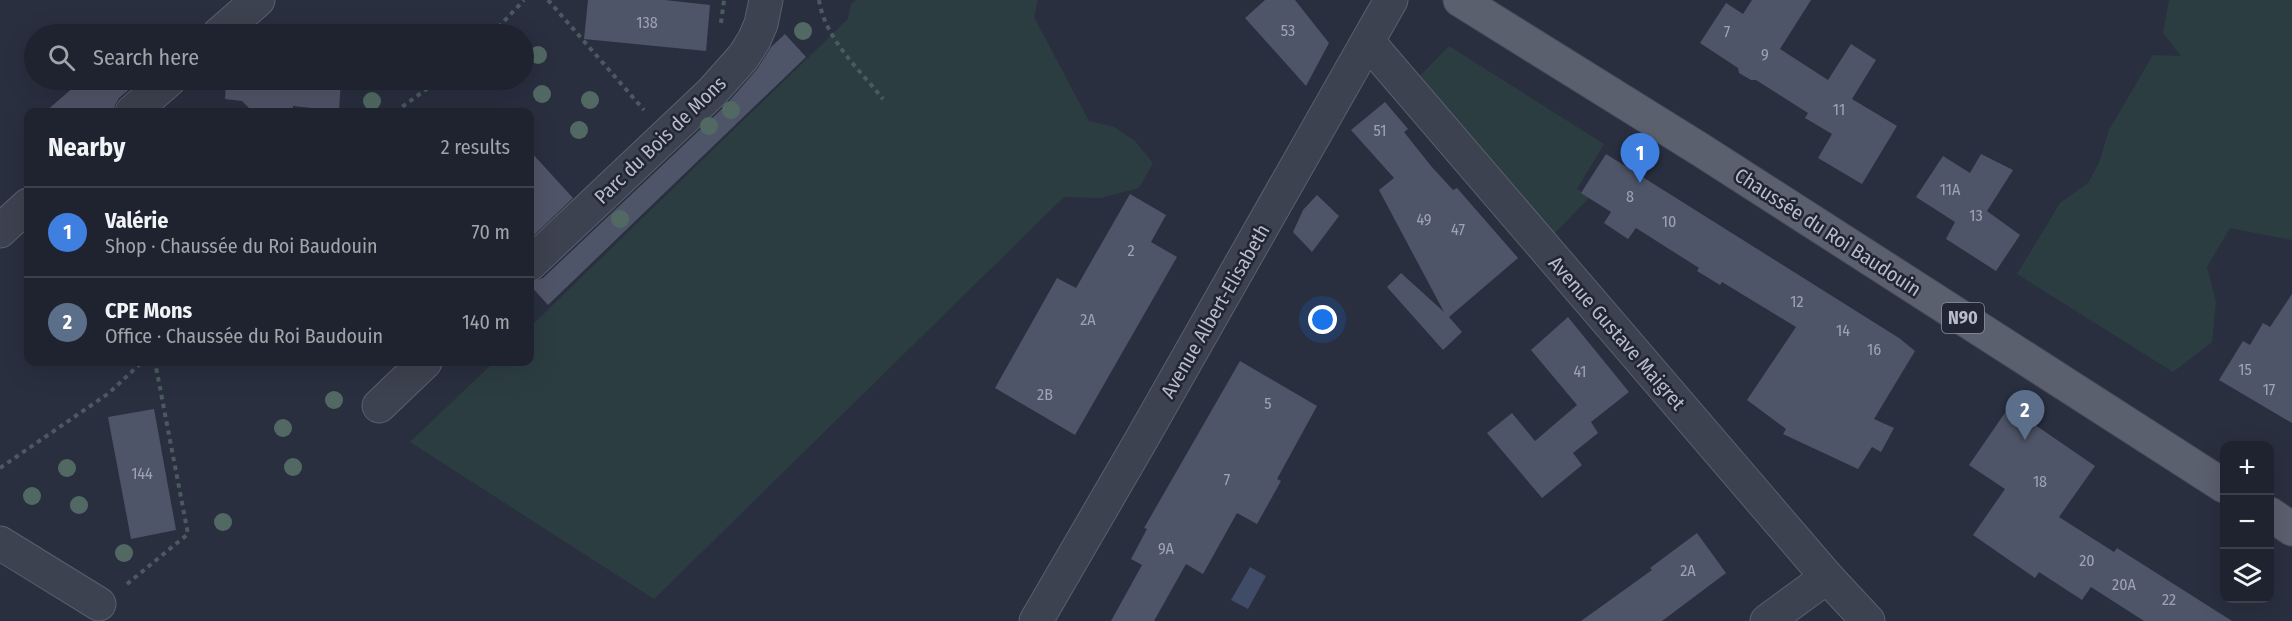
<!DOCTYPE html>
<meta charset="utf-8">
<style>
:root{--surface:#1f232f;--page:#272b37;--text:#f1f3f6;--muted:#a1a4aa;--line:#3c404b;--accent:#99adef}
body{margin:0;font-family:"Fira Sans Condensed",sans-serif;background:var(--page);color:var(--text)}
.controls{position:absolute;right:18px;bottom:18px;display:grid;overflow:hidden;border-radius:12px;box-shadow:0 6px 24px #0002}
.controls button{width:54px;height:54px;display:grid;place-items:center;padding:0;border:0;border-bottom:2px solid var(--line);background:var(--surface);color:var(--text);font:30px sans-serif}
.you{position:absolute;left:1323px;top:320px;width:21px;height:21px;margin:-15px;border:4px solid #fff;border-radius:50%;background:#1a73e8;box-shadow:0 0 0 9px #1a73e833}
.badge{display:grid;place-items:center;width:39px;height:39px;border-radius:50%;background:var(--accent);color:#fff;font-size:20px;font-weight:700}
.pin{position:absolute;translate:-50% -50px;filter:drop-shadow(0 2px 3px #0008)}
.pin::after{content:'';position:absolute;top:32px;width:21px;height:18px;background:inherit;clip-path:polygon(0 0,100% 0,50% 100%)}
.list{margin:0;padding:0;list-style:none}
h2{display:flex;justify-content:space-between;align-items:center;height:78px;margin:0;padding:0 24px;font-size:26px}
h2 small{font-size:20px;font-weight:400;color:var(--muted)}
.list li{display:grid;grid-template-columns:39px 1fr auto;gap:18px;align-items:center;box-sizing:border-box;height:90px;padding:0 24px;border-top:2px solid var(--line)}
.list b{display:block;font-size:22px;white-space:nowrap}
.list p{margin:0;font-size:20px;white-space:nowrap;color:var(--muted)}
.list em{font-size:20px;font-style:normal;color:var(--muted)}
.icon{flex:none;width:33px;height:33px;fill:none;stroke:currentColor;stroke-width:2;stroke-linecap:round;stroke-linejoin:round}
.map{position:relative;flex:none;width:2292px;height:621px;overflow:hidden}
.search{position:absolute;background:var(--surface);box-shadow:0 6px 24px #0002;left:24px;top:24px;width:510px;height:66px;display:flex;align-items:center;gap:15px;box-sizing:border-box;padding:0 21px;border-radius:33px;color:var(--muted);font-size:22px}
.panel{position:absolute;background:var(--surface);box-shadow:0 6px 24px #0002;left:24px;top:108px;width:510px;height:258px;border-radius:12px}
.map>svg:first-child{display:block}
.green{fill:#2c3d42}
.water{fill:#404b67}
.building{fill:#4f5568}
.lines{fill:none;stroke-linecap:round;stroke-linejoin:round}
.minor-casing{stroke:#5a5f6d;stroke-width:35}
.primary-casing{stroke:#464a59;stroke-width:35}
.path{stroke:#4b5a5f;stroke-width:4;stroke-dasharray:4.5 4.5;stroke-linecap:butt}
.minor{stroke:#3d4250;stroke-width:33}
.primary{stroke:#5b606f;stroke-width:33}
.tree{fill:#526963}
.labels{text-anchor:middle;stroke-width:5;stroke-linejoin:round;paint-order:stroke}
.number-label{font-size:16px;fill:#9ea3b2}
.shield{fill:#212635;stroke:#8b909d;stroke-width:1.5}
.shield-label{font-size:18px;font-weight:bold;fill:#b9bdca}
.street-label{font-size:20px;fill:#b9bdca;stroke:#212635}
</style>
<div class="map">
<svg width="2292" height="621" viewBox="0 0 2292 621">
<rect width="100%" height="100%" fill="#292f3f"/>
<g class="green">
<path d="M 856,0 L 1038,0 L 1034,17 L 1089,121 L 1114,127 L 1135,141 L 1153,163 L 1139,188 L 1100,198 L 1064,197 L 654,599 L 410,442 L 494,362 L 530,362 L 530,327 L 848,19 L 851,4 Z"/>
<path d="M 2169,0 L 2292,0 L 2292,240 L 2230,228 L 2207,267 L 2216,302 L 2212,342 L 2173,372 L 2017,274 L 2060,203 L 2088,183 L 2099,163 L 2109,130 L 2153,55 L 2181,56 L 2163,33 Z"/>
<path d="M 1449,46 L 1604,144 L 1577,189 L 1590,197 L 1546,242 L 1411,85 Z"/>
</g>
<path class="water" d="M 1250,567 L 1266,576 L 1248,609 L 1231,600 Z"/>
<g class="building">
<path d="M 588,0 L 665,0 L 710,5 L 706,51 L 584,39 Z"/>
<path d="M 1265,0 L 1295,0 L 1329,43 L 1306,86 L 1245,18 Z"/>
<path d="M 1752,0 L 1811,0 L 1780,49 L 1828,80 L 1851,44 L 1876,60 L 1852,99 L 1897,126 L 1862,184 L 1818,158 L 1832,134 L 1805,118 L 1808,113 L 1756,80 L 1751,80 L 1739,73 L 1738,68 L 1700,43 L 1726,3 L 1743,14 Z"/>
<path d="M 785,34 L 806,57 L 548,305 L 530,285 L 530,282 L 543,278 L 725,106 L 758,68 L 771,47 Z"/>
<path d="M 82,80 L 135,80 L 137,83 L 119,98 L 115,105 L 114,112 L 45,112 Z"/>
<path d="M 224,80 L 341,80 L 339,111 L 293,106 L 293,112 L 253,112 L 242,101 L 225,99 L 226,82 Z"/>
<path d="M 1385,102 L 1408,129 L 1404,132 L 1431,166 L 1453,190 L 1457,188 L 1518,258 L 1449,317 L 1462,332 L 1443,350 L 1387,287 L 1401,273 L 1444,312 L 1379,190 L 1394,178 L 1351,130 Z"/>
<path d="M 530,151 L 573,198 L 530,239 Z"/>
<path d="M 1606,154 L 1899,338 L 1915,351 L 1874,419 L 1894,428 L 1881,452 L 1872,447 L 1858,469 L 1783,434 L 1786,429 L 1747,400 L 1796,327 L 1722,282 L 1720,285 L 1697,271 L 1699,268 L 1636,228 L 1628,239 L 1604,223 L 1611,212 L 1581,193 Z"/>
<path d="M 1981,154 L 2013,170 L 1987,211 L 2020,235 L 1996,271 L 1946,239 L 1955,222 L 1916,197 L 1943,156 L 1970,173 Z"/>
<path d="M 1130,194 L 1166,215 L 1151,242 L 1177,257 L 1075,435 L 995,388 L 1057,278 L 1076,288 Z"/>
<path d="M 1317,195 L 1339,216 L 1312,252 L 1293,232 L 1303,210 Z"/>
<path d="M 2292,294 L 2292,423 L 2219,380 L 2243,341 L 2250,345 L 2263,323 L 2270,327 Z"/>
<path d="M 1568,317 L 1629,392 L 1591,422 L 1598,433 L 1573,453 L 1582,465 L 1542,498 L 1487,433 L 1512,413 L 1535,441 L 1577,405 L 1531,350 Z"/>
<path d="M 1240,361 L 1317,406 L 1277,479 L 1281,481 L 1257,524 L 1237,513 L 1203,574 L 1186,564 L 1154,621 L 1111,621 L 1142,565 L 1131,559 L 1147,529 L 1144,528 Z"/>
<path d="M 2009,407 L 2095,466 L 2059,517 L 2114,552 L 2117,548 L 2232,621 L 2144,621 L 2091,587 L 2082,600 L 2039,572 L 2035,578 L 1973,535 L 2005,489 L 1969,465 Z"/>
<path d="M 154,409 L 176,530 L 131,539 L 108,417 Z"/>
<path d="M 1697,533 L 1726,573 L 1662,621 L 1581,621 L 1652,570 L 1650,568 Z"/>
</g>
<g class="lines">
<g class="minor-casing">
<g id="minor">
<path d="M 219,34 L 258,0"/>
<path d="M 1369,43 L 1827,577 L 1868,621"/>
<path d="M 132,112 L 169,80"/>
<path d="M 0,231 L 28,205"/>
<path d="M 530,264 L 712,92 L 744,56 L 754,40 L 761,24 L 766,0"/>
<path d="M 379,406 L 425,362"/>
<path d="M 0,543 L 99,604"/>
<path d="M 1036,621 L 1140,442 L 1391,0"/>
<path d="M 1767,621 L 1827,577"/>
</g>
</g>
<g class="primary-casing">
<g id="primary">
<path d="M 1460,0 L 1701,150 L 2224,486"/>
<path d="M 2270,514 L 2292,529"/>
</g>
</g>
<g class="path">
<path d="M 548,0 L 644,110"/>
<path d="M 819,0 C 825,39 859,69 883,99"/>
<path d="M 721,23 L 724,0"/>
<path d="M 492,34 L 524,0"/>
<path d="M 395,112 L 439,80"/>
<path d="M 0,468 L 109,393 L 142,362"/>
<path d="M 127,584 L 188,534 L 155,362"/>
</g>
<use href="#minor" class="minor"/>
<use href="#primary" class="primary"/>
</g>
<g class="tree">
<circle cx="803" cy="31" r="9"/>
<circle cx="538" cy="55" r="9"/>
<circle cx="542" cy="94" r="9"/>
<circle cx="590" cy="100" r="9"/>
<circle cx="372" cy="101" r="9"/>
<circle cx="731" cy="110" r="9"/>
<circle cx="709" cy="126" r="9"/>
<circle cx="579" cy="130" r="9"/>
<circle cx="620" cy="219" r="9"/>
<circle cx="334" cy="400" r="9"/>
<circle cx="283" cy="428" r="9"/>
<circle cx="293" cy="467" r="9"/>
<circle cx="67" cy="468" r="9"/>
<circle cx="32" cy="496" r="9"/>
<circle cx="79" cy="505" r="9"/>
<circle cx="223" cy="522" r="9"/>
<circle cx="124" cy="553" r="9"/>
</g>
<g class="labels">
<g class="number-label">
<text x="647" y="28">138</text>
<text x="1288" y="36">53</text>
<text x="1727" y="37">7</text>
<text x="1765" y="60">9</text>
<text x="1839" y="115">11</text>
<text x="1380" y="136">51</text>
<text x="1950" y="195">11A</text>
<text x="1630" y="202">8</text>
<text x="1976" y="221">13</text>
<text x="1424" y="225">49</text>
<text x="1669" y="227">10</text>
<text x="1458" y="235">47</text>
<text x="1131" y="256">2</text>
<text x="1797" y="307">12</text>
<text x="1088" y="325">2A</text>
<text x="1843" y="336">14</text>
<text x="1874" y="355">16</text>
<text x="2245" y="375">15</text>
<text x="1580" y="377">41</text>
<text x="2269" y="395">17</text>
<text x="1045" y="400">2B</text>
<text x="1268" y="409">5</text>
<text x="142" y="479">144</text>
<text x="1227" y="485">7</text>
<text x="2040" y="487">18</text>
<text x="1166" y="554">9A</text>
<text x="2087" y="566">20</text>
<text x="1688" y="576">2A</text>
<text x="2124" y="590">20A</text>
<text x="2169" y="605">22</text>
</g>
<rect class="shield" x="1942" y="303" width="42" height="30" rx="4.5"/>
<g class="shield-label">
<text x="1963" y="324">N90</text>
</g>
<g class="street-label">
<text transform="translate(660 140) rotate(-44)" y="7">Parc du Bois de Mons</text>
<text transform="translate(1828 232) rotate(33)" y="7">Chaussée du Roi Baudouin</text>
<text transform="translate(1215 311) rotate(-60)" y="7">Avenue Albert-Elisabeth</text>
<text transform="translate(1617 333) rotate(49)" y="7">Avenue Gustave Maigret</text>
</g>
</g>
</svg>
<div class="controls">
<button>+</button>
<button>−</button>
<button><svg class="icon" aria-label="layers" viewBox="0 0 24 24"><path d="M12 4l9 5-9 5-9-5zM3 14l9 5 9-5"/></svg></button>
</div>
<div class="you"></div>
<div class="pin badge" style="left:1640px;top:183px;background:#3f7fe0">1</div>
<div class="pin badge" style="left:2025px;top:440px;background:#5c6f8a">2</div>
<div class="search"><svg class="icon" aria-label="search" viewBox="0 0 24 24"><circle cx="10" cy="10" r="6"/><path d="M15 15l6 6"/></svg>Search here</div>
<section class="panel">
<h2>Nearby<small>2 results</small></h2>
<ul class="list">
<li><span class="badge" style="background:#3f7fe0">1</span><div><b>Valérie</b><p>Shop · Chaussée du Roi Baudouin</p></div><em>70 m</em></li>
<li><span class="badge" style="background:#5c6f8a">2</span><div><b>CPE Mons</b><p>Office · Chaussée du Roi Baudouin</p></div><em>140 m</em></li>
</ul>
</section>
</div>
